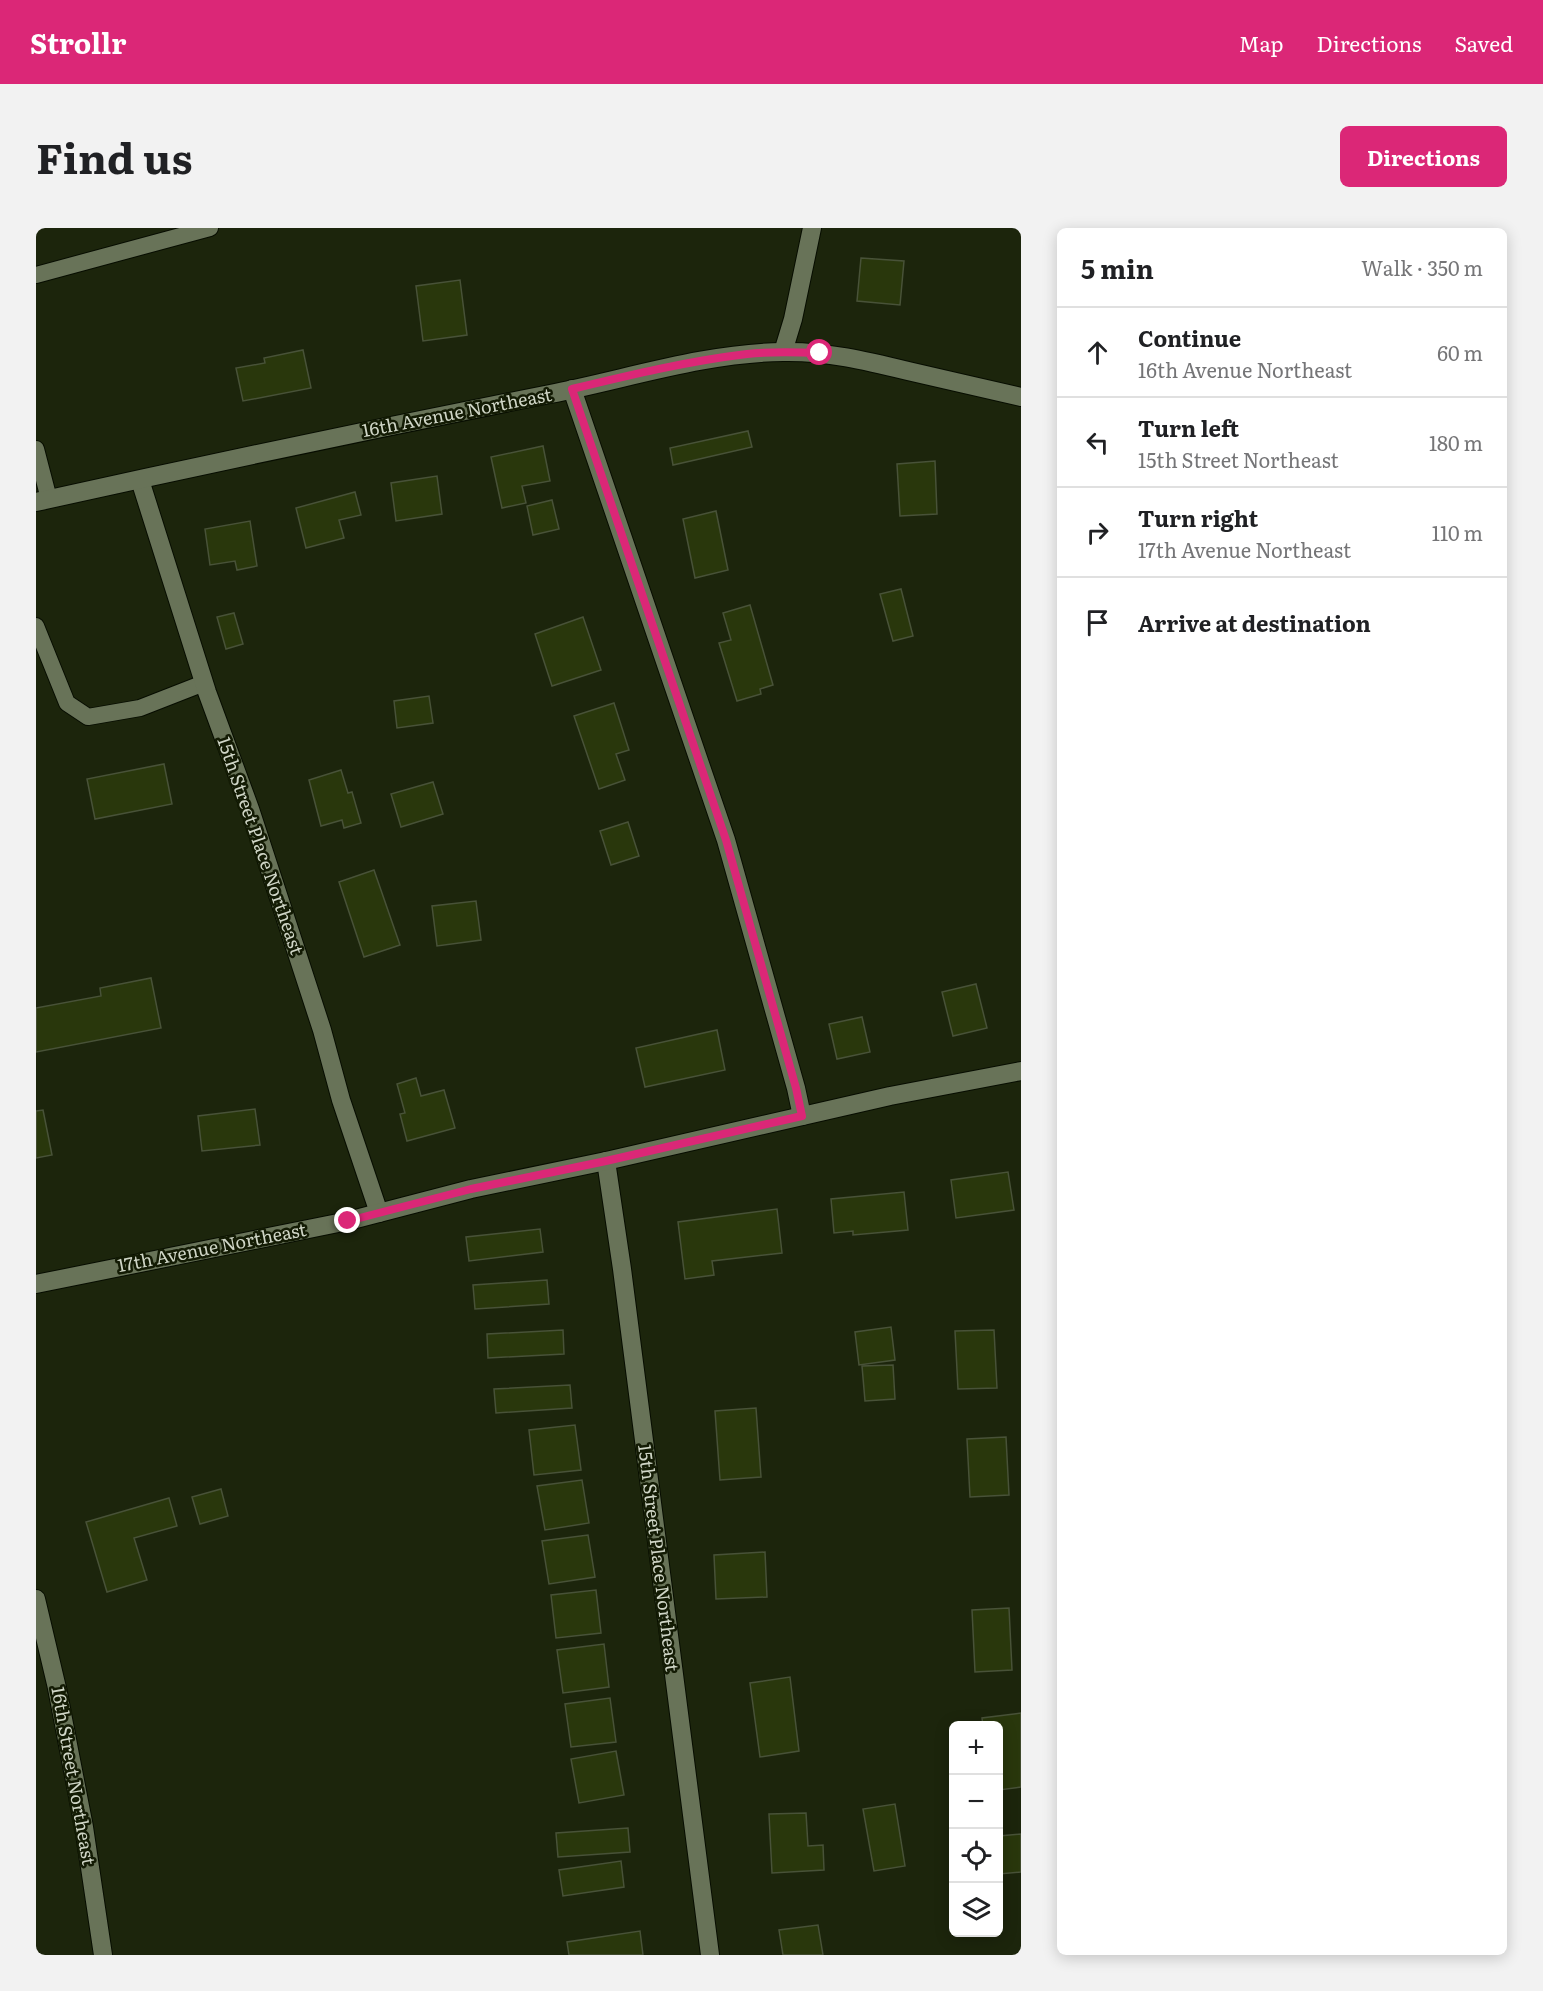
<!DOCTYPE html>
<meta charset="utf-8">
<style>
:root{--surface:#fff;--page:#f2f2f2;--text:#202124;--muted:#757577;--line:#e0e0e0;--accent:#db2777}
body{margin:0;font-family:Literata,serif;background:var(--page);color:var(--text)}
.controls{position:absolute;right:18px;bottom:18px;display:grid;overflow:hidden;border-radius:9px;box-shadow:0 3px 15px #0003}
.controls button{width:54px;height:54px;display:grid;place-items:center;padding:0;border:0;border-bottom:2px solid var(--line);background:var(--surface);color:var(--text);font:30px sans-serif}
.stop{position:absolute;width:18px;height:18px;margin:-14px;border:4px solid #db2777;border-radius:50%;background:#fff}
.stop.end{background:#db2777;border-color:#fff;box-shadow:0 2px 6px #0008}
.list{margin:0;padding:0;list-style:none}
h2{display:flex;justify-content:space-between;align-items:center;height:78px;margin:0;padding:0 24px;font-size:26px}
h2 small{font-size:20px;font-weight:400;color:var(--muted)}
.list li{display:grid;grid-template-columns:39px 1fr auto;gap:18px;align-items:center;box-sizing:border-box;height:90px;padding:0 24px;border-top:2px solid var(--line)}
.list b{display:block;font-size:22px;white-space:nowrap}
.list p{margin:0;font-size:20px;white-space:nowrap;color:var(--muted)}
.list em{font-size:20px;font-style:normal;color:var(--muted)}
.icon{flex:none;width:33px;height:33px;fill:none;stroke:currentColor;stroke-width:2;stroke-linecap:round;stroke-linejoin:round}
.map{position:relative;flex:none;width:985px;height:1727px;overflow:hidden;border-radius:9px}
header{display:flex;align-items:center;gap:36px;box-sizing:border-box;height:84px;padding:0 30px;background:var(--accent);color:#fff}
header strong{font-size:28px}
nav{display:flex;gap:33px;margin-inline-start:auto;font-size:21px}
.intro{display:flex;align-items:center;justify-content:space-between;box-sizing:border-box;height:144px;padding:0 36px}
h1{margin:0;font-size:42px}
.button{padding:15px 27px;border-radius:9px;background:var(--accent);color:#fff;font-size:21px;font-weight:700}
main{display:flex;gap:36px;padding:0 36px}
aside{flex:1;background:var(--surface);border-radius:9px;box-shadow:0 3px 15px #0003}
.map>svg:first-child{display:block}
.building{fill:#29370c;stroke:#485238;stroke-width:1.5}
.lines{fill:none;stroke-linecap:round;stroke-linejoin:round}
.service-casing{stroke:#070d00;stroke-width:18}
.minor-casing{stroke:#070d00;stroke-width:20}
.secondary-casing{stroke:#070d00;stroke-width:20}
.service{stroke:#687358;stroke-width:16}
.minor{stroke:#687358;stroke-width:18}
.secondary{stroke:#687358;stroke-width:18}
.route{stroke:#db2777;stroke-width:8}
.labels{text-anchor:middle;stroke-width:5;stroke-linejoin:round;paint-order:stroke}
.street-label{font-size:18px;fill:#cfd5c6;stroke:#131b04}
</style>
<header>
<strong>Strollr</strong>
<nav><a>Map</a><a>Directions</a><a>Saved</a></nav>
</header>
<div class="intro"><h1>Find us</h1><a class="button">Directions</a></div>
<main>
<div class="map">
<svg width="985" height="1727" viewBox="0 0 985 1727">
<rect width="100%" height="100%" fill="#1c250c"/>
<g class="building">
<path d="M 825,30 L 868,33 L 864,77 L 821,73 Z"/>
<path d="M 424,52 L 431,107 L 387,113 L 380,58 Z"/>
<path d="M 267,122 L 275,160 L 207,173 L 200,140 L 229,135 L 228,130 Z"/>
<path d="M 712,203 L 716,219 L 637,237 L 634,220 Z"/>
<path d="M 507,218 L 514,253 L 486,258 L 490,275 L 466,280 L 455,229 Z"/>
<path d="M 899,233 L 901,286 L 864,288 L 861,236 Z"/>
<path d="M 401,248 L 406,286 L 360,293 L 355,255 Z"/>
<path d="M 319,264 L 325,287 L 303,292 L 308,310 L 270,320 L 260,280 Z"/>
<path d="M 516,272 L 523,301 L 497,307 L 491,278 Z"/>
<path d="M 680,283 L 692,342 L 659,350 L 647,291 Z"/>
<path d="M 214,293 L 221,338 L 201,342 L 199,333 L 174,337 L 169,301 Z"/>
<path d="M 865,361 L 877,408 L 857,413 L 844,366 Z"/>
<path d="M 714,377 L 737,457 L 724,461 L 725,466 L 701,473 L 683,415 L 695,412 L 687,385 Z"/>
<path d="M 198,385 L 207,416 L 190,421 L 181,389 Z"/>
<path d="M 547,389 L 565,442 L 516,458 L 499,406 Z"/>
<path d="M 393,468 L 397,495 L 361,500 L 358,473 Z"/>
<path d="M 578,475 L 593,522 L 580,526 L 589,552 L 563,561 L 538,488 Z"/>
<path d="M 128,536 L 136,576 L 59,591 L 51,551 Z"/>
<path d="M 305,542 L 312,565 L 316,564 L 325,595 L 308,600 L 306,592 L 285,598 L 273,552 Z"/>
<path d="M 397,554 L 407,586 L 365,599 L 355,566 Z"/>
<path d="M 592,594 L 603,628 L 575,637 L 564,603 Z"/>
<path d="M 338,642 L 364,717 L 328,729 L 303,654 Z"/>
<path d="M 440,673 L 445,712 L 401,718 L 396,678 Z"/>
<path d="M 115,750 L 125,800 L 0,824 L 0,780 L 65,768 L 64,760 Z"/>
<path d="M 940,756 L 951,800 L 917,808 L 906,764 Z"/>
<path d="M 826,789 L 834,824 L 801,831 L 793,796 Z"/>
<path d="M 681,802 L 689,842 L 609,859 L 600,820 Z"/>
<path d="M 380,850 L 385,868 L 408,862 L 419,900 L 371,913 L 364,886 L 369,885 L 361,856 Z"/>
<path d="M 219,881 L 224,917 L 166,923 L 162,888 Z"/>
<path d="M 7,882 L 16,927 L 0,930 L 0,883 Z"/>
<path d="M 972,944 L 978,982 L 920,990 L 915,952 Z"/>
<path d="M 868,964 L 872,1002 L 817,1007 L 817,1003 L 798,1005 L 795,971 Z"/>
<path d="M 741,981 L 746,1025 L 676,1033 L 678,1047 L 649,1051 L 642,994 Z"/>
<path d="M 504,1001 L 507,1024 L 433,1033 L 430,1009 Z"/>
<path d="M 511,1052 L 513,1076 L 439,1081 L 437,1057 Z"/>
<path d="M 855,1099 L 859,1132 L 823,1137 L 819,1104 Z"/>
<path d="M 527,1102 L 528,1126 L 452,1130 L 451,1106 Z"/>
<path d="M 958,1102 L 961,1160 L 922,1161 L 919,1103 Z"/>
<path d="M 857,1137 L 859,1171 L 829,1173 L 826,1138 Z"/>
<path d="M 534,1157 L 536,1180 L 460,1185 L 458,1161 Z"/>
<path d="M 720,1180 L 725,1249 L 684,1252 L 679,1183 Z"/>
<path d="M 539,1197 L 545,1242 L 498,1247 L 493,1202 Z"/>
<path d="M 970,1209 L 973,1267 L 934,1269 L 931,1211 Z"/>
<path d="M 546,1252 L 553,1295 L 509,1302 L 501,1258 Z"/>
<path d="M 185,1261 L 192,1288 L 164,1296 L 156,1269 Z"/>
<path d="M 133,1270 L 141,1298 L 98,1310 L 111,1352 L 71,1364 L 50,1294 Z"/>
<path d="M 552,1307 L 559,1349 L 513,1356 L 506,1313 Z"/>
<path d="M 729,1324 L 731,1369 L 680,1371 L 678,1327 Z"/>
<path d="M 560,1362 L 565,1405 L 520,1410 L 515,1367 Z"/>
<path d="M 973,1380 L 976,1442 L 939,1444 L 936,1382 Z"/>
<path d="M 568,1416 L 573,1459 L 527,1465 L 521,1422 Z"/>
<path d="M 754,1449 L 763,1523 L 724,1529 L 714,1455 Z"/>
<path d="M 574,1470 L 580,1514 L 535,1519 L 529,1476 Z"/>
<path d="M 985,1485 L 985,1559 L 963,1562 L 963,1498 L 947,1498 L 946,1490 Z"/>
<path d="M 580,1523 L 588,1567 L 543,1575 L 535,1531 Z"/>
<path d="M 859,1576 L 869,1638 L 838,1643 L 827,1581 Z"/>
<path d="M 770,1585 L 772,1618 L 787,1617 L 788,1642 L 736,1645 L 733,1586 Z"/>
<path d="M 592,1600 L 594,1624 L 522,1629 L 520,1605 Z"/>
<path d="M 985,1606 L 985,1644 L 963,1646 L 963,1608 Z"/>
<path d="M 585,1633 L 588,1659 L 527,1668 L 523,1642 Z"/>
<path d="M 782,1697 L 787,1727 L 747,1727 L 743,1702 Z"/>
<path d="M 604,1703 L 607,1727 L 533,1727 L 531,1714 Z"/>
</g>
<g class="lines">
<g class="service-casing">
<g id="service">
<path d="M 0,47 L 174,0"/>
<path d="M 0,221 L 13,271"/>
<path d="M 0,398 L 31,475 L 52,489 L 104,480 L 168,455"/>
</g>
</g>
<g class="minor-casing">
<g id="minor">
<path d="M 747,124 L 757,91 L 776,0"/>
<path d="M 536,161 L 690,612 L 760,860 L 766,888"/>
<path d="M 104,252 L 171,464 L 214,581 L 286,802 L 305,872 L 343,985"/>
<path d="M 0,274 C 171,236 342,200 514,166 C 591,151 668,125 747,124 C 790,123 831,133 872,143 C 910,152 947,160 985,169"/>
<path d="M 570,933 L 586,1041 L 674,1727"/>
<path d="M 0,1056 L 312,993 L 435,961 L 570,933 L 854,868 L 985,843"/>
</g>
</g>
<g class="secondary-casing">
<path id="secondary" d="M 0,1371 L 21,1460 L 48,1599 L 67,1727"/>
</g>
<use href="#service" class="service"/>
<use href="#minor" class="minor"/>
<use href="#secondary" class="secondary"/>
</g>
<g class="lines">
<path class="route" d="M 312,993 L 435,961 L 570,933 L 766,888 L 760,860 L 690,612 L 536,161 C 594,147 652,133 711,126 C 736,123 760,124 784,125"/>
</g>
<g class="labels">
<g class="street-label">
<text transform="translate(421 185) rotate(-11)" y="6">16th Avenue Northeast</text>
<text transform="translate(224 618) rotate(71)" y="6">15th Street Place Northeast</text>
<text transform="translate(176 1020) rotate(-11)" y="6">17th Avenue Northeast</text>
<text transform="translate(622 1330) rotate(83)" y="6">15th Street Place Northeast</text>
<text transform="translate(37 1548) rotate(80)" y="6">16th Street Northeast</text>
</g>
</g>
</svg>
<div class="controls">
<button>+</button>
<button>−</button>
<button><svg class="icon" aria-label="locate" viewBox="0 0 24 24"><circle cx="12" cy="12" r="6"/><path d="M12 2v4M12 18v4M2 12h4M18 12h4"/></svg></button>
<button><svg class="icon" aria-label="layers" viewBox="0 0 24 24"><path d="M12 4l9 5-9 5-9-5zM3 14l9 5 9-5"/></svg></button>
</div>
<div class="stop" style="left:784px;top:125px"></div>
<div class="stop end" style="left:312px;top:993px"></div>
</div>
<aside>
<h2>5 min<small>Walk · 350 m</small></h2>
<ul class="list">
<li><svg class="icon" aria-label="ahead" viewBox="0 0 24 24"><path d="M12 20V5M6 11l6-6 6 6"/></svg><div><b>Continue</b><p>16th Avenue Northeast</p></div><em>60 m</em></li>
<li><svg class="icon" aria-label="left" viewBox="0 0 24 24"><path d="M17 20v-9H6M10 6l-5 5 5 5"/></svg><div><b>Turn left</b><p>15th Street Northeast</p></div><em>180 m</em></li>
<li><svg class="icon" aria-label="right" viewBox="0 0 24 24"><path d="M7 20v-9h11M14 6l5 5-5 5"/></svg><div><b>Turn right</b><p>17th Avenue Northeast</p></div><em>110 m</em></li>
<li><svg class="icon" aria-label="arrive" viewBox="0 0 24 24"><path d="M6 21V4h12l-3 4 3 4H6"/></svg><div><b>Arrive at destination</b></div></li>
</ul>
</aside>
</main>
